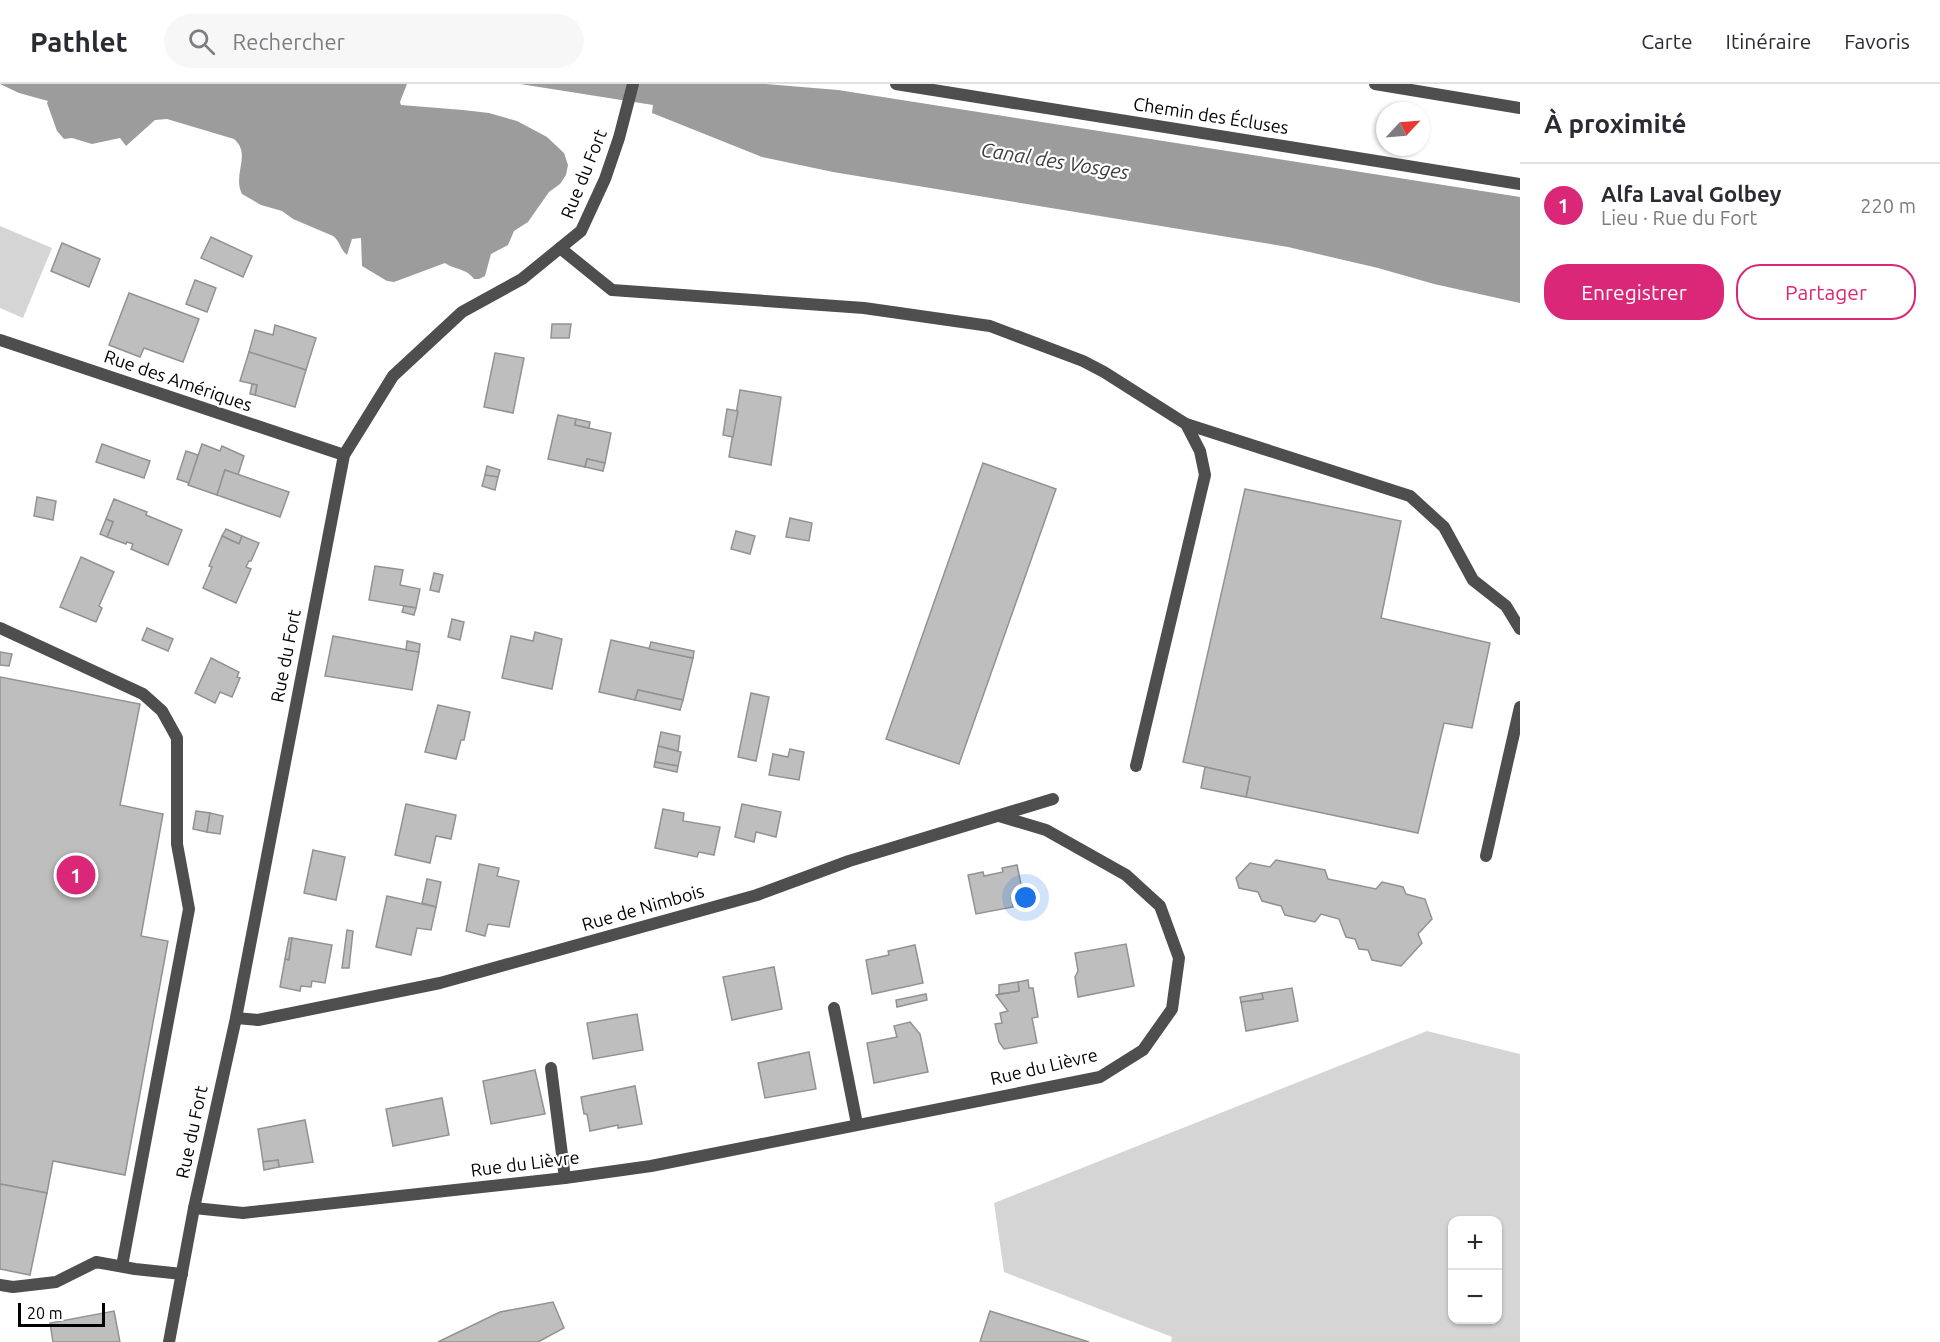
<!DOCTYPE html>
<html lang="fr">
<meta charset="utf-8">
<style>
:root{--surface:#fff;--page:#f7f7f7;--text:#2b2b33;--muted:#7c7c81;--line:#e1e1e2;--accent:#db2777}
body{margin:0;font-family:Ubuntu,sans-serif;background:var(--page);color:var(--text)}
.controls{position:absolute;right:18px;bottom:18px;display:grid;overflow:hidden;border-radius:12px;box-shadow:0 2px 4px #0004}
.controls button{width:54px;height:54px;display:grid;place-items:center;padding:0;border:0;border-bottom:2px solid var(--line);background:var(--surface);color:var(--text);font:30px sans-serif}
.compass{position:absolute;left:1376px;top:18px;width:54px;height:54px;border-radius:50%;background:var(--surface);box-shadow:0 2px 4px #0004;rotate:64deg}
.scale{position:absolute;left:18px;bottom:15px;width:87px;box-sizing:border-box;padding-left:6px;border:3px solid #000;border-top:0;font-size:16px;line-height:21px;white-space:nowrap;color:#000;-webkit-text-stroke:4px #fff;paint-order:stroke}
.you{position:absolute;left:1026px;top:814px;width:21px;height:21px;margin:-15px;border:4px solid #fff;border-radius:50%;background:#1a73e8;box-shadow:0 0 0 9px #1a73e833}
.badge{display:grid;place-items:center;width:39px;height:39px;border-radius:50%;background:var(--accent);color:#fff;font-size:20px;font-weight:700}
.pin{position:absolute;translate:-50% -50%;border:3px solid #fff;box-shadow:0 2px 6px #0006}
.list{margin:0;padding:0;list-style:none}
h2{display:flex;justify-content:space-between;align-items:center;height:78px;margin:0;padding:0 24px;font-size:26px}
h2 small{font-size:20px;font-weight:400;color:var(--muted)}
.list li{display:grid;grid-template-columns:39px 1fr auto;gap:18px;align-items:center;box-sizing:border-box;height:84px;padding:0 24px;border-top:2px solid var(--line)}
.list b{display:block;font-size:22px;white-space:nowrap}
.list p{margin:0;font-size:20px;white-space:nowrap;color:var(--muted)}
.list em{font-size:20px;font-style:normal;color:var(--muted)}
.actions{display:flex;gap:12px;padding:18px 24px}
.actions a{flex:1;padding:14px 0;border:2px solid var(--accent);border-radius:24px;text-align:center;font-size:21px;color:var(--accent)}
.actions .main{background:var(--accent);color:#fff}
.icon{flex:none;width:33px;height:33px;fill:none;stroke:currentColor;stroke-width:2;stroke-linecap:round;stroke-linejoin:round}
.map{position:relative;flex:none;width:1520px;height:1258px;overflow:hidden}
header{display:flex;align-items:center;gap:36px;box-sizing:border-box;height:84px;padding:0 30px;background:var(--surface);border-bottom:2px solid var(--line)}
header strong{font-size:28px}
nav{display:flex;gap:33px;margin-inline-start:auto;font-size:21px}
.search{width:420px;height:54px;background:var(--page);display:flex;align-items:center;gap:15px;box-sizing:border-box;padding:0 21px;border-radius:33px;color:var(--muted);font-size:22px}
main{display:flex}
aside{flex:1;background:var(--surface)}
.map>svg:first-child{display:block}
.green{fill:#d5d5d5;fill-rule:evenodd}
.water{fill:#9c9c9c}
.building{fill:#bebebe;stroke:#929292;stroke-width:1.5}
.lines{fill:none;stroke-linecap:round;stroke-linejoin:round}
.service{stroke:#4e4e4e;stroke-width:12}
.minor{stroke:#4e4e4e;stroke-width:12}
.labels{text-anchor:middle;stroke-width:4.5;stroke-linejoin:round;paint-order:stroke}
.street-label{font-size:18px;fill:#000;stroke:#fff}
.water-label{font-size:20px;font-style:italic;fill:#3d3d3d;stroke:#fff}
</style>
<header>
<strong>Pathlet</strong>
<div class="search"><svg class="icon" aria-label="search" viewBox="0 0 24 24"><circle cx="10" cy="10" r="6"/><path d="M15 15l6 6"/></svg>Rechercher</div>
<nav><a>Carte</a><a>Itinéraire</a><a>Favoris</a></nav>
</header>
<main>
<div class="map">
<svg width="1520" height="1258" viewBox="0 0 1520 1258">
<rect width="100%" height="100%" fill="#fff"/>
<g class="green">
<path d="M 0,142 L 52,164 L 23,234 L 0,224 Z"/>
<path d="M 1427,947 L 1520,970 L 1520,1258 L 1171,1258 L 1172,1253 L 1004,1188 L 994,1119 ZM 1452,1136 L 1498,1136 L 1498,1236 L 1452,1236 Z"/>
</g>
<g class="water">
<path d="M 0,0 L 407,0 L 400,18 L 401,21 L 463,26 L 489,29 L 517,37 L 547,53 L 564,69 L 568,81 L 566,91 L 560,100 L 549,108 L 528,138 L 514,147 L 508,161 L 491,170 L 485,192 L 479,195 L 474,195 C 466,184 455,186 445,179 L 394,198 L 387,197 L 362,182 L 361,154 L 352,155 L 347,171 C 340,165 340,157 333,152 L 293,135 L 282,127 L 261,121 L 242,110 C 232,91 252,70 234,55 L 167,35 L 155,36 L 126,62 L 120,54 L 92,60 L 72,54 L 64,55 L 57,47 L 47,19 L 48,17 L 19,9 Z"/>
<path d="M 520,0 L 766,0 L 838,6 L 1520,113 L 1520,219 L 1434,200 L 1378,184 L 1288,163 L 833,88 L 762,73 L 652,29 L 653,21 Z"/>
</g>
<g class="building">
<path d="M 211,153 L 252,172 L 243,193 L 201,174 Z"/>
<path d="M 62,159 L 100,175 L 89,203 L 51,187 Z"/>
<path d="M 195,196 L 216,204 L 207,228 L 186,220 Z"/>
<path d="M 129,209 L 199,235 L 183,278 L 144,264 L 140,273 L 109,261 Z"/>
<path d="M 552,240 L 571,240 L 569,254 L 551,254 Z"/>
<path d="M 275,241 L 316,254 L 306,286 L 249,268 L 255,246 L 273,251 Z"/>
<path d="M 249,268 L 306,286 L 295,323 L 255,311 L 257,301 L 240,297 Z"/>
<path d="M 495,269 L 524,274 L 513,329 L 484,323 Z"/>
<path d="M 252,300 L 257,301 L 255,311 L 250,310 Z"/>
<path d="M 740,306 L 781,313 L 771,381 L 729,373 Z"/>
<path d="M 727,325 L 738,327 L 733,353 L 723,351 Z"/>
<path d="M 558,331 L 576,335 L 575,341 L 611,349 L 605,379 L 587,375 L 585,383 L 548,375 Z"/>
<path d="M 576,335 L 590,338 L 589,344 L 575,341 Z"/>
<path d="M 102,360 L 150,377 L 144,394 L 96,378 Z"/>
<path d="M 202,360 L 220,367 L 222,362 L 244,372 L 238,391 L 225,386 L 217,411 L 188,401 Z"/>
<path d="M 186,367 L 198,371 L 189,399 L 177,395 Z"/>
<path d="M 587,375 L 605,379 L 603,387 L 585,383 Z"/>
<path d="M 983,379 L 1056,405 L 959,680 L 886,655 Z"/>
<path d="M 487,382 L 500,386 L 498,393 L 485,391 Z"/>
<path d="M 225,386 L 289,408 L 280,433 L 217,411 Z"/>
<path d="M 485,391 L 498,393 L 495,406 L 482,402 Z"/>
<path d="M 1245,405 L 1401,437 L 1381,534 L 1490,559 L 1472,644 L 1444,639 L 1418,749 L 1246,713 L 1250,693 L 1183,678 Z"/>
<path d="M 37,413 L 56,417 L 53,436 L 34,432 Z"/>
<path d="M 114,415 L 147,428 L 146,431 L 182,446 L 168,481 L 131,465 L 133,460 L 127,458 L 126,460 L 107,453 L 113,438 L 106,435 Z"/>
<path d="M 790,434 L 812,439 L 809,457 L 786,453 Z"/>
<path d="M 106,435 L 113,438 L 107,453 L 100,450 Z"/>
<path d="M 226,445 L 242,452 L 239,460 L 222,452 Z"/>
<path d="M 736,447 L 755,452 L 750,470 L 731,465 Z"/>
<path d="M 222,452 L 239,460 L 242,452 L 259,459 L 251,477 L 249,477 L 246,483 L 251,485 L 236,519 L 203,504 L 212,483 L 209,482 Z"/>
<path d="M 81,473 L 114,488 L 99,522 L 102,524 L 96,538 L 60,523 Z"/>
<path d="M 375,482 L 403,486 L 400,501 L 420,505 L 416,524 L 369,516 Z"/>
<path d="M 434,489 L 443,491 L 439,508 L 430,506 Z"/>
<path d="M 404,522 L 416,524 L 414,531 L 402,528 Z"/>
<path d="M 452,535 L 464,538 L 460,556 L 448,553 Z"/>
<path d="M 147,544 L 173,555 L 168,567 L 142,556 Z"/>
<path d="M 535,548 L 562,555 L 552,605 L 502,594 L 511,552 L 533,557 Z"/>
<path d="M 333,552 L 419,568 L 412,606 L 325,592 Z"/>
<path d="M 611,556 L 693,574 L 683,616 L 638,606 L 635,616 L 599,608 Z"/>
<path d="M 407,557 L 420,560 L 419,568 L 406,566 Z"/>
<path d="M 651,558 L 694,567 L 693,574 L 649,565 Z"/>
<path d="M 0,568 L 12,570 L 9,582 L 0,581 Z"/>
<path d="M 211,574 L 239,588 L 237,593 L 240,594 L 232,613 L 220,608 L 215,619 L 195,609 Z"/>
<path d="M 0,593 L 140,620 L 120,721 L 163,730 L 141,852 L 168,857 L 125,1091 L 53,1077 L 47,1109 L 0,1100 Z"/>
<path d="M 638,606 L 683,616 L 680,626 L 635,616 Z"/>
<path d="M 751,609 L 769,613 L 756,677 L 738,673 Z"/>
<path d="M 438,621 L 470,628 L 464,656 L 461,656 L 456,675 L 425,668 Z"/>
<path d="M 661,648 L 680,652 L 678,667 L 658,662 Z"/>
<path d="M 658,662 L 681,668 L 678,682 L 655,678 Z"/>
<path d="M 790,665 L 804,668 L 799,696 L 769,691 L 773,670 L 788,673 Z"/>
<path d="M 655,678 L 678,682 L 677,688 L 654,683 Z"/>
<path d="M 1205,683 L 1250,693 L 1246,713 L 1201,704 Z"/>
<path d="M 406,720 L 456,731 L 451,755 L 436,752 L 430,779 L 395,771 Z"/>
<path d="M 742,720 L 781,728 L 776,753 L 756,748 L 754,758 L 735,753 Z"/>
<path d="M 663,725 L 684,729 L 683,737 L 720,743 L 714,771 L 699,768 L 697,773 L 655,764 Z"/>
<path d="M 196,727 L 210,729 L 207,748 L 193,745 Z"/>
<path d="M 210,729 L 223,732 L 220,750 L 207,748 Z"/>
<path d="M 313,766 L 345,773 L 336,816 L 304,809 Z"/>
<path d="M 1276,776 L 1325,786 L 1328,795 L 1376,805 L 1382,798 L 1403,803 L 1406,810 L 1425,815 L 1432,835 L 1418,850 L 1422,859 L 1401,882 L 1372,876 L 1368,866 L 1359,865 L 1355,855 L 1346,853 L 1339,835 L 1321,830 L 1315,838 L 1285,831 L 1281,822 L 1262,817 L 1258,808 L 1239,804 L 1236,794 L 1250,779 L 1270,783 Z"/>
<path d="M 479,780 L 499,784 L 497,792 L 519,797 L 509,843 L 488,840 L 485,852 L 466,847 Z"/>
<path d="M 1017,781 L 1023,810 L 1011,813 L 1013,823 L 976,830 L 968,791 L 983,788 L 984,792 L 1003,788 L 1002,784 Z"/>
<path d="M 427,795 L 441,798 L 436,823 L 422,819 Z"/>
<path d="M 387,812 L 436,823 L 431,846 L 417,844 L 411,871 L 376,863 Z"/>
<path d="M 347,846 L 353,847 L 349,884 L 342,884 Z"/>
<path d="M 289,854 L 292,854 L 289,876 L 285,875 Z"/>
<path d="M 292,854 L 332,861 L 325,899 L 312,897 L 311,903 L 301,902 L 300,907 L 280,903 L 285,875 L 289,876 Z"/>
<path d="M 1126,860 L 1134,902 L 1078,913 L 1075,893 L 1078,887 L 1075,869 Z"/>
<path d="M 915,861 L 923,899 L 872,910 L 866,876 L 889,871 L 888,867 Z"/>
<path d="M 774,883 L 782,925 L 732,936 L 723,893 Z"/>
<path d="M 1028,896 L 1029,904 L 1033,904 L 1038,933 L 1032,934 L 1037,959 L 1004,965 L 999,958 L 995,940 L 1002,939 L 1000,929 L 1008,927 L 996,911 L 1019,907 L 1018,898 Z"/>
<path d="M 1018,898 L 1019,907 L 999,910 L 999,901 Z"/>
<path d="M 1292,904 L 1298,937 L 1246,947 L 1241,918 L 1263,915 L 1262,909 Z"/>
<path d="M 1262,909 L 1263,915 L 1241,918 L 1240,913 Z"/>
<path d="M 926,910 L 927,916 L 897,923 L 896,916 Z"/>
<path d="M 637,930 L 643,966 L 593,975 L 587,939 Z"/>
<path d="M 910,938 L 920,950 L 928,988 L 874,999 L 867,959 L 897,953 L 894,942 Z"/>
<path d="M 809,968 L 816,1005 L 765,1014 L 758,979 Z"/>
<path d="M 535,986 L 545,1030 L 491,1040 L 483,997 Z"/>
<path d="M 635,1002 L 642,1040 L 618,1044 L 618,1041 L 590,1047 L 587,1030 L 584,1030 L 581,1013 Z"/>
<path d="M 442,1014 L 449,1051 L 393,1062 L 386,1025 Z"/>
<path d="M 305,1036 L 313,1078 L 279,1083 L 278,1076 L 263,1078 L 258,1045 Z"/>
<path d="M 278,1076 L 279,1083 L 264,1086 L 263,1078 Z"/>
<path d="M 0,1100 L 47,1109 L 30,1191 L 0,1185 Z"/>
<path d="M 553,1218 L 564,1244 L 538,1258 L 438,1258 L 500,1228 Z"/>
<path d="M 114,1227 L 120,1258 L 53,1258 L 50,1239 Z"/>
<path d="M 990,1227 L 1089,1258 L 980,1258 Z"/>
</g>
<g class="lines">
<g class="service">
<path d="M 896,0 L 1520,100"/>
<path d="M 560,164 L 612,206 L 864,224 L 990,242 L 1083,277 L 1104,288 L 1186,340 L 1200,367 L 1205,391 L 1136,682"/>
<path d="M 1186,340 L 1410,412 L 1444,443 L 1473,496 L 1506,522 L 1520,545"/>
<path d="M 0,544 L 143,610 L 162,627 L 177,654 L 177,760 L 189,825 L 122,1182"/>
<path d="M 1486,772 L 1520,623"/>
<path d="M 0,1201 L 13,1203 L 56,1198 L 96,1178 L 135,1185 L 182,1190"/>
</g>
<g class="minor">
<path d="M 1375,0 L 1520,24"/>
<path d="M 0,256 L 344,371"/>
<path d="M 834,924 L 857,1040"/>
<path d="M 236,934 L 258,936 L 440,899 L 757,811 L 849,777 L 1053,715"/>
<path d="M 551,984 L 565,1094"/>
<path d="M 194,1124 L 243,1129 L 565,1094 L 651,1082 L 1100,993 L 1143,966 L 1172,925 L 1179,874 L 1160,822 L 1126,791 L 1046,746 L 999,732"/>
<path d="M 169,1258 L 194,1124 L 236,934 L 344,371 L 393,292 L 462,228 L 522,195 L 581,147 L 605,95 L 619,54 L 633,0"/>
</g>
</g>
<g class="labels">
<g class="street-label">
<text transform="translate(1211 32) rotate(9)" y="6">Chemin des Écluses</text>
<text transform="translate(584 90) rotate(-68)" y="6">Rue du Fort</text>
<text transform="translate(178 297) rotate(19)" y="6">Rue des Amériques</text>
<text transform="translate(286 572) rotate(-79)" y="6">Rue du Fort</text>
<text transform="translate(643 824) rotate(-16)" y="6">Rue de Nimbois</text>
<text transform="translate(1044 983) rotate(-13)" y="6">Rue du Lièvre</text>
<text transform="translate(192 1048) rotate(-78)" y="6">Rue du Fort</text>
<text transform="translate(525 1080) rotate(-7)" y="6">Rue du Lièvre</text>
</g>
<g class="water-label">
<text transform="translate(1055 77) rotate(9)" y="7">Canal des Vosges</text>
</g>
</g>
</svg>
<div class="controls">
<button>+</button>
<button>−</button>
</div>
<svg class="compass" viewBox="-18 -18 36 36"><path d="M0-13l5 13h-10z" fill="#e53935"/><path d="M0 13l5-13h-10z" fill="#7c7c81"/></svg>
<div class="scale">20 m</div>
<div class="you"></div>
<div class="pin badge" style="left:76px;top:791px">1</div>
</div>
<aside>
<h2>À proximité<small></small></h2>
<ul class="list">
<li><span class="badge">1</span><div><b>Alfa Laval Golbey</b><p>Lieu · Rue du Fort</p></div><em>220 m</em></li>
</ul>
<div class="actions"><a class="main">Enregistrer</a><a>Partager</a></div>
</aside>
</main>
